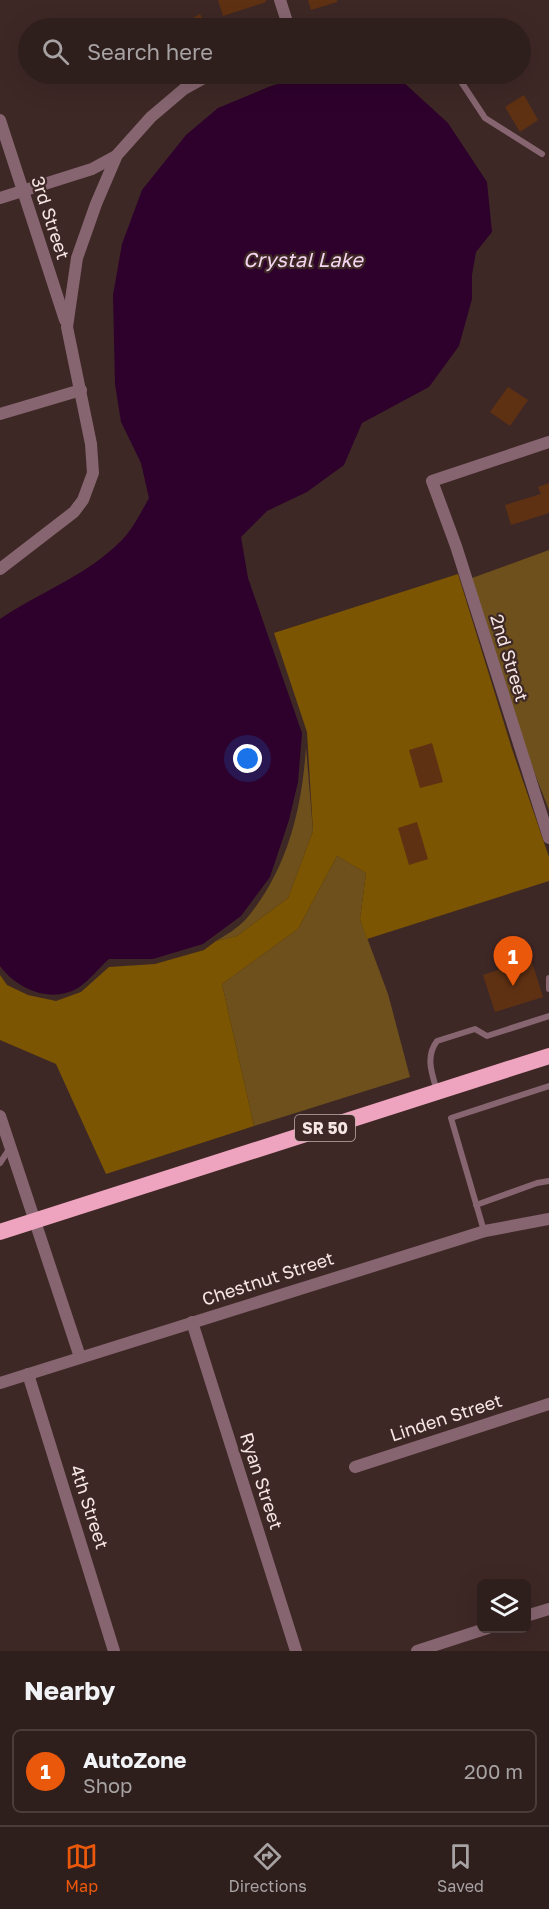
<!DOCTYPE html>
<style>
:root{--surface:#2e1e1c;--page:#3a2b29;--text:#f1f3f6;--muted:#a7a2a3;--line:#493c3b;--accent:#ea580c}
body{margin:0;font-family:"Golos Text",sans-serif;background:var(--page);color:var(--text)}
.controls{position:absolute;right:18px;bottom:18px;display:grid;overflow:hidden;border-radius:9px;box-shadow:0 6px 24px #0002}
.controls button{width:54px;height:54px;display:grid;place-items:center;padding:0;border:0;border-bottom:2px solid var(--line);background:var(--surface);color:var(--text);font:30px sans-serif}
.you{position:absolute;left:248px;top:759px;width:21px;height:21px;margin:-15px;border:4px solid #fff;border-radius:50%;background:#1a73e8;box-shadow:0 0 0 9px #1a73e833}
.badge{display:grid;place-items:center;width:39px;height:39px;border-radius:50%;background:var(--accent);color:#fff;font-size:20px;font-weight:700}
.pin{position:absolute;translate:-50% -50px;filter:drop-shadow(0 2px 3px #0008)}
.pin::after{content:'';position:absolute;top:32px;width:21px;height:18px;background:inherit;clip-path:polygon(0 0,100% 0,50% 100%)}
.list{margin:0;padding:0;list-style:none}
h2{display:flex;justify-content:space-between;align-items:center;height:78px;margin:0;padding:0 24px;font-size:26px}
h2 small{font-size:20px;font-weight:400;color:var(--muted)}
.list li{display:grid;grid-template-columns:39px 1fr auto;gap:18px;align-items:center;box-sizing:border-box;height:84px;margin:0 12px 12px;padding:0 12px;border:2px solid var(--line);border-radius:9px}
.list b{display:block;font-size:22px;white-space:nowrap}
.list p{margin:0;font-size:20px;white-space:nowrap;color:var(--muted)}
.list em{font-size:20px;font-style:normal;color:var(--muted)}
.icon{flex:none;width:33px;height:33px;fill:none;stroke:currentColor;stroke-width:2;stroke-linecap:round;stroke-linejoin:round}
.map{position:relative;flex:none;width:549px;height:1651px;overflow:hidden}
.search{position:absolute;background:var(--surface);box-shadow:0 6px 24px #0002;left:18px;right:18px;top:18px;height:66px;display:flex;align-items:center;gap:15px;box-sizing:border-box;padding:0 21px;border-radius:33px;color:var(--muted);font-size:22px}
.sheet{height:174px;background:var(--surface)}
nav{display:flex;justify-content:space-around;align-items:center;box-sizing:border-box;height:84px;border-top:2px solid var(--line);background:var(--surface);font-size:16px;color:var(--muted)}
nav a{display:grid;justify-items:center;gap:3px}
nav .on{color:var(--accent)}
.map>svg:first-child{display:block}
.green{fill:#6d501c}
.forest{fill:#7b5502}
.water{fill:#2e002c}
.building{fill:#5f3113}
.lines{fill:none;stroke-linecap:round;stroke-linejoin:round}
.service{stroke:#866570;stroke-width:6}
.minor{stroke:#866570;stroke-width:12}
.trunk{stroke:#eea4be;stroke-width:16}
.labels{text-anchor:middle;stroke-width:4.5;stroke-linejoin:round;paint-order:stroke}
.shield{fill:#3e2826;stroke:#beadab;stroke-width:1.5}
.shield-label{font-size:16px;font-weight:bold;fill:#f5e6e4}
.street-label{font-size:18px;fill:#f5e6e4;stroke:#3e2826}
.water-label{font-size:20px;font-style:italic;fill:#f5d5f1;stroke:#3e2826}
</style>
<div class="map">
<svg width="549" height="1651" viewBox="0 0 549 1651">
<rect width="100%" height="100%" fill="#3e2826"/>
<g class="green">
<path d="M 549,550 L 549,810 L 524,746 L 472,578 Z"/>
<path d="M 306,747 L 313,831 L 288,898 L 237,936 L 216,941 C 226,935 238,928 246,919 C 287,871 302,809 306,747 Z"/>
<path d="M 337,856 L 366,873 L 360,919 L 388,994 L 410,1077 L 254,1126 L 222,984 L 298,929 Z"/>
</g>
<path class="forest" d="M 458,574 L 512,749 L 549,857 L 549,881 L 367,939 L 360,919 L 366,873 L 337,856 L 298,929 L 222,984 L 254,1126 L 106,1174 L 56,1064 L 0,1040 L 0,975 L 7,985 L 28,995 L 56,1001 L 81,992 L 109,967 L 155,964 L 204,950 L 216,941 L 237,936 L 288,898 L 313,831 L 307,732 L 274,633 Z"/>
<path class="water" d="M 311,74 L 389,74 L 401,80 L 448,123 L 487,182 L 492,232 L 476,252 L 472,275 L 472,299 L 459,346 L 429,387 L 362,423 L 344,465 L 307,492 L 267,511 L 241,537 L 248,578 L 302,733 L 298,782 L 289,820 L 270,877 L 241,916 L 203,944 L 153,959 L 109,959 C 99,968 89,981 78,988 C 51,1004 17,989 0,966 L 0,619 C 40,592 86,576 121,541 C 133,529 141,512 149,498 L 141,463 L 121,422 L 115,384 L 113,295 L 122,244 L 142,190 L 186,135 L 218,108 L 271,86 Z"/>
<g class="building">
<path d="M 218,0 L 266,0 L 266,2 L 223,16 Z"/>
<path d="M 308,0 L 337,0 L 337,2 L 311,10 Z"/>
<path d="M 200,14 L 208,28 L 175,28 Z"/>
<path d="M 524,95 L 538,120 L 520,132 L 505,107 Z"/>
<path d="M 508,387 L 528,400 L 510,426 L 490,412 Z"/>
<path d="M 549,483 L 549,513 L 511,525 L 505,505 L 541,494 L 538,487 Z"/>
<path d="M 432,743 L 443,782 L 420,788 L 409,750 Z"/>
<path d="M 417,822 L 428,859 L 409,865 L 398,828 Z"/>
<path d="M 531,959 L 543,997 L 495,1012 L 483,975 Z"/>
</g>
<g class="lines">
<g class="service">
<path d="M 456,74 L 485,118 L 542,154"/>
<path d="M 549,978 L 549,989"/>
<path d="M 437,1091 C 432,1074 425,1057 437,1041 L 475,1029 L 487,1036 L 549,1016"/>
<path d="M 0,1163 L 10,1148"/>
<path d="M 476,1205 L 537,1183 L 549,1181"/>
<path d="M 484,1231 L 451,1118 L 549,1086"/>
</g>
<g class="minor">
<path d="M 280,0 L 289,28"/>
<path d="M 0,120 L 65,320"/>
<path d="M 0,198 L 92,169 L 116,156"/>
<path d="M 0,414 L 81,390"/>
<path d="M 549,442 L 432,481 L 456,546 L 549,838"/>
<path d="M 0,569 L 74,512 L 83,500 L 93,473 L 91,444 L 67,327 L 77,258 L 96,204 L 117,155 L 151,117 L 184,89 L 211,74"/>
<path d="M 0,1116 L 80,1357"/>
<path d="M 192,1322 L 296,1651"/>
<path d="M 28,1374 L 114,1651"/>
<path d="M 0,1383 L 485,1231 L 549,1219"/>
<path d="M 355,1467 L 549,1404"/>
<path d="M 526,1616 L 549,1609"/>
<path d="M 417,1651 L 488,1628"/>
</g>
<path class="trunk" d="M 0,1232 L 549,1056"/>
</g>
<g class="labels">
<rect class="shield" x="295" y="1115" width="60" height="26" rx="4.5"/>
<g class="shield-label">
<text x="325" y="1134">SR 50</text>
</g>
<g class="street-label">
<text transform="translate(50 218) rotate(72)" y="6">3rd Street</text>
<text transform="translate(509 658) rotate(73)" y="6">2nd Street</text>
<text transform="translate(268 1279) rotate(-18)" y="6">Chestnut Street</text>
<text transform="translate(446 1418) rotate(-18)" y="6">Linden Street</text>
<text transform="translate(261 1481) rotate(72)" y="6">Ryan Street</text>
<text transform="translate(89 1507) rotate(72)" y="6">4th Street</text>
</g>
<g class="water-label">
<text x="303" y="267">Crystal Lake</text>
</g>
</g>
</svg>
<div class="controls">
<button><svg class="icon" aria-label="layers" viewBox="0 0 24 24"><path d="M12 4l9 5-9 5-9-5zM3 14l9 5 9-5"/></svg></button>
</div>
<div class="you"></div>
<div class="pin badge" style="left:513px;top:986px">1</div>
<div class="search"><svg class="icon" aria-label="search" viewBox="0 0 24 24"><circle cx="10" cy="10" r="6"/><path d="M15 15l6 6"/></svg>Search here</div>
</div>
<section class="sheet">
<h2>Nearby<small></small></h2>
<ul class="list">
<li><span class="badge">1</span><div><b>AutoZone</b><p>Shop</p></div><em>200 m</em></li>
</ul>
</section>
<nav>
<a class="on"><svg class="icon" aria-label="map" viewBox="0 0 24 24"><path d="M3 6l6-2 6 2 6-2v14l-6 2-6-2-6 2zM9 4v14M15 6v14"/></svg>Map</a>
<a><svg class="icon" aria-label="directions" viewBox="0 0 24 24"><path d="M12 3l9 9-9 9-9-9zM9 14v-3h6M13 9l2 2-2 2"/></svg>Directions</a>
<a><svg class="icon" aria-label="saved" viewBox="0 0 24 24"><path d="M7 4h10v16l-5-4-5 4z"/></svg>Saved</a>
</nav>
